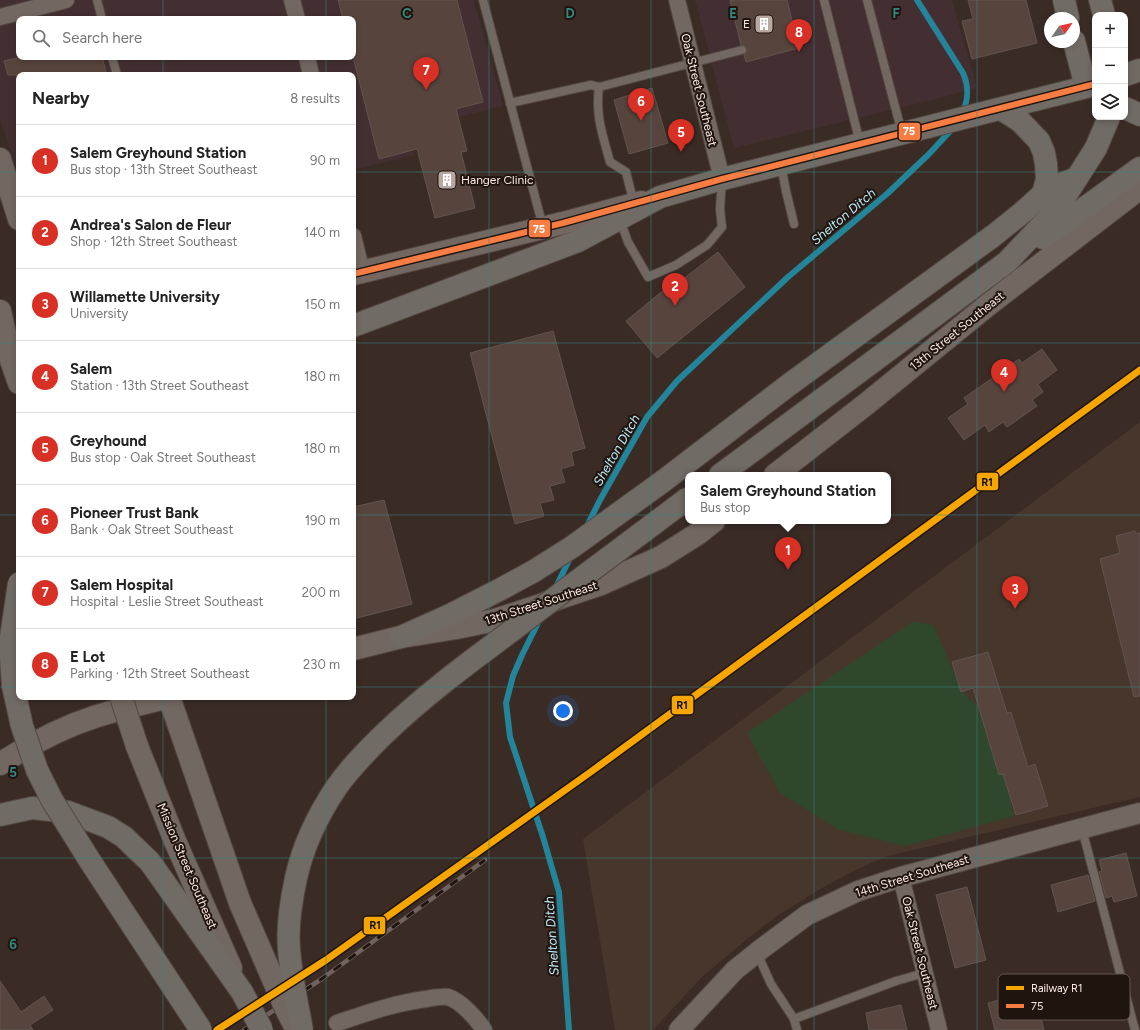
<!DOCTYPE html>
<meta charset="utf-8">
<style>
:root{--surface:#fff;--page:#f6f6f6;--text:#222;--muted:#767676;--line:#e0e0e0;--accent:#d93025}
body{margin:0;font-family:Figtree,sans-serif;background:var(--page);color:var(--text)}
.controls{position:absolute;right:12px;top:12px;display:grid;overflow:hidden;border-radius:8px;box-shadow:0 2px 6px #0003}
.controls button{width:36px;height:36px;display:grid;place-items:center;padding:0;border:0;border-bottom:1px solid var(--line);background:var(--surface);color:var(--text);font:20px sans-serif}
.compass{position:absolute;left:1044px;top:12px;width:36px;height:36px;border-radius:50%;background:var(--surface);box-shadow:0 2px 6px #0003;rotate:56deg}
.you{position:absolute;left:563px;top:711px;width:14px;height:14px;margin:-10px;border:3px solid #fff;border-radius:50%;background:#1a73e8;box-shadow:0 0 0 6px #1a73e833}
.badge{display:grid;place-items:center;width:26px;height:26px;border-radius:50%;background:var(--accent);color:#fff;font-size:13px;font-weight:700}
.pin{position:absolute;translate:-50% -33px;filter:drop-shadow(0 1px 2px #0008)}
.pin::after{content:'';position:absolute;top:21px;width:14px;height:12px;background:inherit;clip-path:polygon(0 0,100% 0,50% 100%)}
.popup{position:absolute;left:685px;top:472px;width:206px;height:52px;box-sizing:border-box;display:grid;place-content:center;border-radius:8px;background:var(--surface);filter:drop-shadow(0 1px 3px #0005);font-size:13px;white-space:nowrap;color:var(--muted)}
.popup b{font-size:15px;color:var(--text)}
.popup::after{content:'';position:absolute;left:50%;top:100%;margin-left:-8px;border:8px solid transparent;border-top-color:var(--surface)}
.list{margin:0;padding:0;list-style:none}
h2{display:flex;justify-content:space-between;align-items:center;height:52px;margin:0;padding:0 16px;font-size:17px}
h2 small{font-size:13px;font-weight:400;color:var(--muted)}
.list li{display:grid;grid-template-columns:26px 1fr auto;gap:12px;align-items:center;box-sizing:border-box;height:72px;padding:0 16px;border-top:1px solid var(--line)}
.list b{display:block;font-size:15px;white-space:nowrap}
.list p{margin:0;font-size:13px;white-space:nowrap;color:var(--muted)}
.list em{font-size:13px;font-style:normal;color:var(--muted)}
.icon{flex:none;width:22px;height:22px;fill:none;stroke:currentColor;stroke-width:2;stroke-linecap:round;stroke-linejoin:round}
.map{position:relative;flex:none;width:1140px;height:1030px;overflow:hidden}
.search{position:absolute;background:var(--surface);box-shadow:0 2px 6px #0003;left:16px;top:16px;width:340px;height:44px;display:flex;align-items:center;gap:10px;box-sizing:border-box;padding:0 14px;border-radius:8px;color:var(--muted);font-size:15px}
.panel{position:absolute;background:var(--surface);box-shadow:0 2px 6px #0003;left:16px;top:72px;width:340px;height:628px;border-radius:8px}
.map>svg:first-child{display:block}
.education{fill:#46362b}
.medical{fill:#432f32;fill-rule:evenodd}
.green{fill:#2f482d}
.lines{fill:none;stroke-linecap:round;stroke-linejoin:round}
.stream{stroke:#24859a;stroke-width:6}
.building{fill:#57443d;stroke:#61544f}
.service-casing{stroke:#544742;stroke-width:10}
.minor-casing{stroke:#544742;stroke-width:18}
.tertiary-casing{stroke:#544742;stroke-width:22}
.secondary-casing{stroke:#544742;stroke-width:24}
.primary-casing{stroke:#544742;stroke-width:24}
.trunk-casing{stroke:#544742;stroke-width:24}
.service{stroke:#736761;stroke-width:8}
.minor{stroke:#736761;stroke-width:16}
.tertiary{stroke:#736761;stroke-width:20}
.secondary{stroke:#736761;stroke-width:22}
.primary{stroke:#716a62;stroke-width:22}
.trunk{stroke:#706b64;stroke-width:22}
.rail-casing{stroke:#70635f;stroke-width:4.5}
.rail{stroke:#20140f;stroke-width:3;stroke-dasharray:9;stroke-linecap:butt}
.secondary-bridge-casing{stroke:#544742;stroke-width:24;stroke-linecap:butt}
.trunk-bridge-casing{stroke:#544742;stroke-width:24;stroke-linecap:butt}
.secondary-bridge{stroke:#736761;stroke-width:22}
.trunk-bridge{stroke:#706b64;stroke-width:22}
.bus-1-casing{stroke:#20140f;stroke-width:9}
.bus-1{stroke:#f77d43;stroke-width:6}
.rail-1-casing{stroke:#20140f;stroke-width:10}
.rail-1{stroke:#f7a600;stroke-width:7}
.grid{fill:none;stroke:#338880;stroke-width:1;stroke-opacity:0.55}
.labels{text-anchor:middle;stroke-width:4;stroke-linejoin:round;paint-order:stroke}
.poi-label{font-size:12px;fill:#feebe4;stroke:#20140f;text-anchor:end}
.street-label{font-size:12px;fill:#feebe4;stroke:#20140f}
.water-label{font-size:13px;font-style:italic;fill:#bdecf9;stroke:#20140f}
.key{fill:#20140f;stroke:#63544f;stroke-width:1}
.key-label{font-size:11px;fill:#feebe4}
.grid-label{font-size:13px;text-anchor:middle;font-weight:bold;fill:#338880;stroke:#20140f;stroke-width:4;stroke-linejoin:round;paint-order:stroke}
.line-badge{stroke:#20140f;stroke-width:1.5}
.badge-label{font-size:11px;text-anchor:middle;font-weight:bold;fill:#fff}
.pale-badge-label{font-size:11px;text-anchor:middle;font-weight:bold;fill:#111}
</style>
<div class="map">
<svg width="1140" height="1030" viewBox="0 0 1140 1030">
<rect width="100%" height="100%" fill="#3a2b25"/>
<path class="education" d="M 1140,422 L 1140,797 L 888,856 L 860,868 L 822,888 L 777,916 L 746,940 L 703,976 L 653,1030 L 615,1030 L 583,839 Z"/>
<g class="medical">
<path d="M 0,0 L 474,0 L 503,106 L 408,129 L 414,155 L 353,170 L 353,75 L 19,75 L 19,175 L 0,119 ZM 19,19 L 353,19 L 353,57 L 19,57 Z"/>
<path d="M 695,0 L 952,0 L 977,88 L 932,100 L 734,148 Z"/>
</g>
<path class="green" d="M 914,621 L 933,625 L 962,691 L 979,708 L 998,772 L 1004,774 L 1014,816 L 905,846 L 839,830 L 780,793 L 747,733 Z"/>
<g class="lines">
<g class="stream">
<path d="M 917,0 L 963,73 C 969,87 969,99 962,113"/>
<path d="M 586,528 L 600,500 L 647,417 L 677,381 L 788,277 L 888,193 L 929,154 L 953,128"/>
<path d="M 556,587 L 571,556"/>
<path d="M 540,619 L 522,655 L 513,676 L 506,703 L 510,737 L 543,837 L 559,892 L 569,1030"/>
</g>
</g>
<g class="building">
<path d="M 338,0 L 457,0 L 483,102 L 456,109 L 467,151 L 461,152 L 475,208 L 435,218 L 417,149 L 379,159 L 353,57 L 353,19 L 343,19 Z"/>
<path d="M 730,0 L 787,0 L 799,48 L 746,62 L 744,55 L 747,52 L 747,48 L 744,45 L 741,45 Z"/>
<path d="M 968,0 L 1026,0 L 1037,43 L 972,59 L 962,21 L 973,19 Z"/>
<path d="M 21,57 L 102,57 L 107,75 L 8,75 L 4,61 Z"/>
<path d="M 652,88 L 668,143 L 629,154 L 614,100 Z"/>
<path d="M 718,252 L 745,287 L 657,358 L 626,321 L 671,284 L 673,287 Z"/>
<path d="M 553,331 L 585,448 L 571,452 L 574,465 L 561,469 L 565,482 L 550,486 L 554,500 L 540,503 L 544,516 L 515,524 L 470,353 Z"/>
<path d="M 1042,349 L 1057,370 L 1038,384 L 1043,392 L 1032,400 L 1037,406 L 1007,427 L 1003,422 L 989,432 L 985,425 L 964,440 L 948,418 L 968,404 L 964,398 L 1019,359 L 1022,363 Z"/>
<path d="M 384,500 L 412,604 L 353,619 L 353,507 Z"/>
<path d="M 1135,531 L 1136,534 L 1140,533 L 1140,696 L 1134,697 L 1100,559 L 1120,553 L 1116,536 Z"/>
<path d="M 988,652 L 1007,713 L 1011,712 L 1028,767 L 1035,764 L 1048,806 L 1016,815 L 1003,774 L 999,775 L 973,688 L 961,692 L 952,662 Z"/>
<path d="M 1126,853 L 1137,896 L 1114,902 L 1112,896 L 1106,898 L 1099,872 L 1102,871 L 1099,860 Z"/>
<path d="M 1088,875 L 1095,901 L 1058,912 L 1051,885 Z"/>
<path d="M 967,887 L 986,960 L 955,968 L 936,895 Z"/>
<path d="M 0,981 L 21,1012 L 44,996 L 53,1010 L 30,1025 L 33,1030 L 0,1030 Z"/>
<path d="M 1034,991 L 1044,1030 L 995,1030 L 988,1003 Z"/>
<path d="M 901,1005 L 907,1030 L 869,1030 L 866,1013 Z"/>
</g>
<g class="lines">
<g class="service-casing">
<g id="service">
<path d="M 97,0 L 102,19"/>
<path d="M 483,0 L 543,227"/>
<path d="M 824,0 L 860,143"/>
<path d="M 867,0 L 902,133"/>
<path d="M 112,57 L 117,75"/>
<path d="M 510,103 L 591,85 L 599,87"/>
<path d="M 781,165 L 786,191 L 794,224"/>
<path d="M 634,204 L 626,172 L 610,162 C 603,136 595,115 599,87 L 742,50"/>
<path d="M 620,220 L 628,242 L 648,277 L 676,265 L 707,245 L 722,227 L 720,209 L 722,180"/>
<path d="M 1082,829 L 1135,1030"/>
<path d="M 757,953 L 771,984 L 794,1019 L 896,981 L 924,973"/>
<path d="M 794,1019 L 797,1030"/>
</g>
</g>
<g class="minor-casing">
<g id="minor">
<path d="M 292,0 L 297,19"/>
<path d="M 677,0 L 722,179"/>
<path d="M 0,17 L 66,0"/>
<path d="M 307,57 L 311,75"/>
<path d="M 353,236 L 362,272"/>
<path d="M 901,877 L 939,1030"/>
<path d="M 337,1023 C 367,1013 395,1003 426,999 C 433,998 441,996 448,997 C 461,1001 477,1019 484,1030"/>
</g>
</g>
<g class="tertiary-casing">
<path id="tertiary" d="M 679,1030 L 735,970 L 760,950 L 807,915 L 858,891 L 901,877 L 1140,813"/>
</g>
<g class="secondary-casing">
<g id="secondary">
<path d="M 0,159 L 19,219"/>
<path d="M 353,274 L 563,223 L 641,202"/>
<path d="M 0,311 L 11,360 L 19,383"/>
<path d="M 775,475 L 865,405 L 988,305 L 1140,188"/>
<path d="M 353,649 L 401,637 L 456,628 L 495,620 L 538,606 L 565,596 L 601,584 L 661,557 L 699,533 L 714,521"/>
<path d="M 169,697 L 240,903"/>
<path d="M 137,746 L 175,841 L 231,968"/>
<path d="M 0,764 C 30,744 63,727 97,716 C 120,709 145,703 169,697"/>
</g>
</g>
<g class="primary-casing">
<path id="primary" d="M 1125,75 L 1140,70"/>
</g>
<g class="trunk-casing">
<g id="trunk">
<path d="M 1064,0 L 1068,18"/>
<path d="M 1100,0 L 1104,15"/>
<path d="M 1074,41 L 1086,87"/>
<path d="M 1125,108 L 1140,115"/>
<path d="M 1001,109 L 1020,121 L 1039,141 L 1044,153 L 1046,164 L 1047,179 L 1043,194"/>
<path d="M 1043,238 L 1140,168"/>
<path d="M 353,326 L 578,241 L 660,197 L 722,179 L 1086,87"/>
<path d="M 720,475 L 1007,262 L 1057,209 L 1096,148 L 1109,117"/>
<path d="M 401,637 L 450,615 L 501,589 L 534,571 L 572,547 L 662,482 L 790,384 L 993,236 L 1023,212 L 1043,194 L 1053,187 L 1077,178"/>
<path d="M 0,815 L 32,808 L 68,812 L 108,827 L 124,837 L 150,862 L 242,992"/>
</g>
</g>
<use href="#service" class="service"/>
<use href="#minor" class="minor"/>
<use href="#tertiary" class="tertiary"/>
<use href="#secondary" class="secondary"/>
<use href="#primary" class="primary"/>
<use href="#trunk" class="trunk"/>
<g class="rail-casing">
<path id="rail" d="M 244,1030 L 323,978 L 485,860"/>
</g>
<use href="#rail" class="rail"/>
<g class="secondary-bridge-casing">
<g id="secondary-bridge">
<path d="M 121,697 L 137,746"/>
<path d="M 240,903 L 286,1009 L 297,1030"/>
</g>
</g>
<g class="trunk-bridge-casing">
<g id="trunk-bridge">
<path d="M 19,583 L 10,644 L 13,686 L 22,726 L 37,770 L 52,800 L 90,861 L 201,1030"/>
<path d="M 242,992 L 262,1030"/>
<path d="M 302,1030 C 297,1003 291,976 289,949 C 287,926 291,901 296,878 C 303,846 318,815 336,788 C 349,769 365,753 381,737 C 422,697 468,663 514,629 C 571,585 630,542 688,498"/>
</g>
</g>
<use href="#secondary-bridge" class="secondary-bridge"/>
<use href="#trunk-bridge" class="trunk-bridge"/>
<g class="bus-1-casing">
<path id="bus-1" d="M 353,274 L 563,223 L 722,179 L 1095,84"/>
</g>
<use href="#bus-1" class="bus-1"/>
<g class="rail-1-casing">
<path id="rail-1" d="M 217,1030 L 326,960 L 592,771 L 1140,370"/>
</g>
<use href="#rail-1" class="rail-1"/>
</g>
<path class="grid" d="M 163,0 L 163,19M 326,0 L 326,19M 489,0 L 489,1030M 651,0 L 651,1030M 814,0 L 814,1030M 977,0 L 977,1030M 163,57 L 163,75M 326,57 L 326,75M 0,172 L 19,172M 353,172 L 1140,172M 0,343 L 19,343M 353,343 L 1140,343M 0,515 L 19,515M 353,515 L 1140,515M 0,687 L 19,687M 353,687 L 1140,687M 163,697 L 163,1030M 326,697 L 326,1030M 0,858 L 1140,858"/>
<defs>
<g id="building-square" transform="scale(1)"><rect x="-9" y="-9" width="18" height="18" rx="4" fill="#b9a8a1" stroke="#20140f"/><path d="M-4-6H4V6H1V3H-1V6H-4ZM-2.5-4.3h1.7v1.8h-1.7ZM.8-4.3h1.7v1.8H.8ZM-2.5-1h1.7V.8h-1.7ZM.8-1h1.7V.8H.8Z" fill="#fff"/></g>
</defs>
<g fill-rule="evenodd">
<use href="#building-square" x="764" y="24"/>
<use href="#building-square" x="447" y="180"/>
</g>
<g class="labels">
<g class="poi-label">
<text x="750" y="28">E</text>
<text x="461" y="184" text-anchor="start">Hanger Clinic</text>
</g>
<g class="street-label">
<text transform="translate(699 90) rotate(76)" y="4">Oak Street Southeast</text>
<text transform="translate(957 331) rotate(-39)" y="4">13th Street Southeast</text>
<text transform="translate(541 603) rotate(-18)" y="4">13th Street Southeast</text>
<text transform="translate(187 866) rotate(67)" y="4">Mission Street Southeast</text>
<text transform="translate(912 876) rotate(-17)" y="4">14th Street Southeast</text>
<text transform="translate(920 953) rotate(76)" y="4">Oak Street Southeast</text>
</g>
<g class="water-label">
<text transform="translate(843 216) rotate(-40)" y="5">Shelton Ditch</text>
<text transform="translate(616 450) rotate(-60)" y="5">Shelton Ditch</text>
<text transform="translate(551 936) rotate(-94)" y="5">Shelton Ditch</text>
</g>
</g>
<rect x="998" y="974" width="132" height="46" rx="6" class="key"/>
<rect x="1006" y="986" width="18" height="4" fill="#f7a600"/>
<rect x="1006" y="1004" width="18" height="4" fill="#f77d43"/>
<g class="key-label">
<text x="1031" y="992">Railway R1</text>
<text x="1031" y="1010">75</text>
</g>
<g class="grid-label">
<text x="407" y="18">C</text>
<text x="570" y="18">D</text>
<text x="733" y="18">E</text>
<text x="896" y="18">F</text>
<text x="13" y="777">5</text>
<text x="13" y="949">6</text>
</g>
<g class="line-badge">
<rect x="898" y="122" width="23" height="19" rx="4" fill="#f77d43"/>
<rect x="528" y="219" width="23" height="19" rx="4" fill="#f77d43"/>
<rect x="976" y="472" width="23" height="19" rx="4" fill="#f7a600"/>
<rect x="671" y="695" width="23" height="20" rx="4" fill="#f7a600"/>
<rect x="363" y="916" width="23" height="19" rx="4" fill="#f7a600"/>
</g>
<g class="badge-label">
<text x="909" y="135">75</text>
<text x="539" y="233">75</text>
</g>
<g class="pale-badge-label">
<text x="987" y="486">R1</text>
<text x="682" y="709">R1</text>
<text x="375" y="929">R1</text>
</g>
</svg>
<div class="controls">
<button>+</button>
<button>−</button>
<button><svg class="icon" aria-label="layers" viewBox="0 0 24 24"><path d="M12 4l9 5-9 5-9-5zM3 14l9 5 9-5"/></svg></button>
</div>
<svg class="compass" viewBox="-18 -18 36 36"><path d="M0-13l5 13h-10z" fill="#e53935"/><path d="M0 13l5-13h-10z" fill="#767676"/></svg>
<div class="you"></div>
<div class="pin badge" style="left:788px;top:570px">1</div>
<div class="popup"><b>Salem Greyhound Station</b>Bus stop</div>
<div class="pin badge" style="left:675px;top:306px">2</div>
<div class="pin badge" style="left:1015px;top:609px">3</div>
<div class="pin badge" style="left:1004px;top:392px">4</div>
<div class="pin badge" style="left:681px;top:152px">5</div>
<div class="pin badge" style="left:641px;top:121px">6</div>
<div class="pin badge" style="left:426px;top:90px">7</div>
<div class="pin badge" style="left:799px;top:52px">8</div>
<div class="search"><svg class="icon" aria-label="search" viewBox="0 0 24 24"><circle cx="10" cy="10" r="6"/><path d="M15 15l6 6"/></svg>Search here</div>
<section class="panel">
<h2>Nearby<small>8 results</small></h2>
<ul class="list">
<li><span class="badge">1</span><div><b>Salem Greyhound Station</b><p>Bus stop · 13th Street Southeast</p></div><em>90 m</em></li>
<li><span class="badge">2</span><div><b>Andrea's Salon de Fleur</b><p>Shop · 12th Street Southeast</p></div><em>140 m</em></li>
<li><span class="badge">3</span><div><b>Willamette University</b><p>University</p></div><em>150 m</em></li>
<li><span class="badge">4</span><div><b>Salem</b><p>Station · 13th Street Southeast</p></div><em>180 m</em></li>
<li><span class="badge">5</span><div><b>Greyhound</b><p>Bus stop · Oak Street Southeast</p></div><em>180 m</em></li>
<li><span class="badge">6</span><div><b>Pioneer Trust Bank</b><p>Bank · Oak Street Southeast</p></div><em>190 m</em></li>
<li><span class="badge">7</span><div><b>Salem Hospital</b><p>Hospital · Leslie Street Southeast</p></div><em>200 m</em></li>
<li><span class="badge">8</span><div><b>E Lot</b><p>Parking · 12th Street Southeast</p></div><em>230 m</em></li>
</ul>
</section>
</div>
